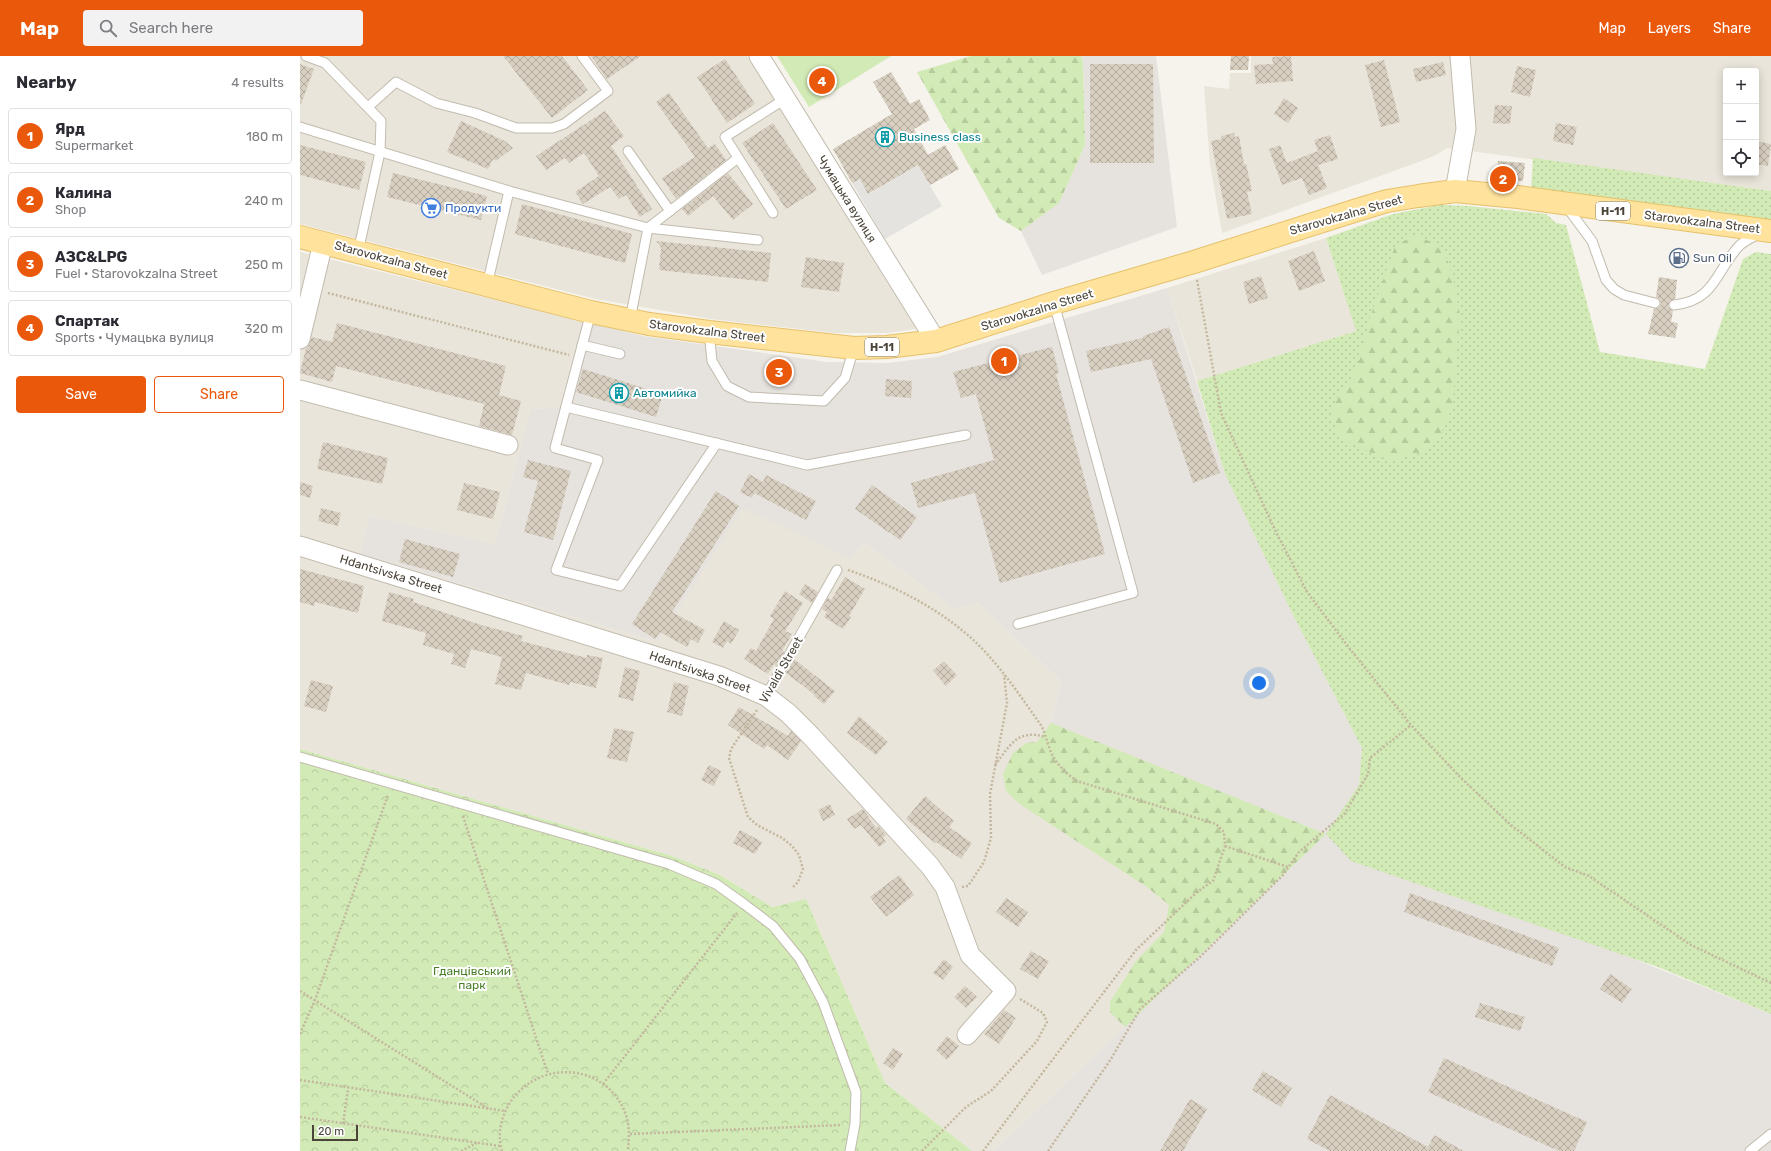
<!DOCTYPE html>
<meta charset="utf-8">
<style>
:root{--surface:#fff;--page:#f2f2f3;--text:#2b2b33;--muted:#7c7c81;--line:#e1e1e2;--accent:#ea580c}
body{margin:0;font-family:Rubik,sans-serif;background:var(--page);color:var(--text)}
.controls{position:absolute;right:12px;top:12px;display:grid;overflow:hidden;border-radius:4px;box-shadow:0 2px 10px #0003}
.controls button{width:36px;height:36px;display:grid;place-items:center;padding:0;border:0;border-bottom:1px solid var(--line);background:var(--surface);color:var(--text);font:20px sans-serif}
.scale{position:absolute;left:12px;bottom:10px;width:46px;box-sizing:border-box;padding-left:4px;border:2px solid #4b4439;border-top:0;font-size:11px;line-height:14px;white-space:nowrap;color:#4b4439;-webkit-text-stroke:3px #fff;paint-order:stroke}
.you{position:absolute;left:959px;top:627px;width:14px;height:14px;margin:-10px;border:3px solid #fff;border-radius:50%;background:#1a73e8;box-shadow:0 0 0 6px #1a73e833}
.badge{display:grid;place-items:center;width:26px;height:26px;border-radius:50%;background:var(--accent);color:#fff;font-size:13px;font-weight:700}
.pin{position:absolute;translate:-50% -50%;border:2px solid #fff;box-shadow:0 1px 4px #0006}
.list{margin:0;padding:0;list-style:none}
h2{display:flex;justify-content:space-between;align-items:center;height:52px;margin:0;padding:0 16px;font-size:17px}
h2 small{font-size:13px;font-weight:400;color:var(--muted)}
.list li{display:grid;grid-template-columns:26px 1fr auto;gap:12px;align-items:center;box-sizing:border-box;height:56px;margin:0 8px 8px;padding:0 8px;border:1px solid var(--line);border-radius:4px}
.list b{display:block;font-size:15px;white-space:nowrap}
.list p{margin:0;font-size:13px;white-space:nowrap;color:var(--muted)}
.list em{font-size:13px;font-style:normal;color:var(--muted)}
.actions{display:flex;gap:8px;padding:12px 16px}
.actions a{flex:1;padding:9px 0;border:1px solid var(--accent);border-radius:4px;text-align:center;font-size:14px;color:var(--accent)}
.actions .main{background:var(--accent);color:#fff}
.icon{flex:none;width:22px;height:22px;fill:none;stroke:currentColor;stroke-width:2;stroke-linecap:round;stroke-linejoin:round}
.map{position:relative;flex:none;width:1471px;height:1095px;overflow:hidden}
header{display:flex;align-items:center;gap:24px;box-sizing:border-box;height:56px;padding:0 20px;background:var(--accent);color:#fff}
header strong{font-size:19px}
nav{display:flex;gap:22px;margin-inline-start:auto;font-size:14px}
.search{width:280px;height:36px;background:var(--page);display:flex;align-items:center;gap:10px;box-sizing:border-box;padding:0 14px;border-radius:4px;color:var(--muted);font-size:15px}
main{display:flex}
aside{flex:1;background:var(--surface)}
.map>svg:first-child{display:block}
.residential{fill:#eae5da;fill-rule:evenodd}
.industrial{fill:#e6e2dd}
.grass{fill:url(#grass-dots)}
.forest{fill:url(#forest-firs)}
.park{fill:url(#park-crowns)}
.pitch{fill:#d2eab5}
.parking{fill:#e5e3e0}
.building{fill:url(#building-cross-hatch)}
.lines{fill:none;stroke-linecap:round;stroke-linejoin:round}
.service-casing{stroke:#c2bbae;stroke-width:11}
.minor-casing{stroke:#c2bbae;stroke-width:21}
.primary-casing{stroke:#e6c16a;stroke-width:24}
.path{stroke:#c4b79f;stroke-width:2.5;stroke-dasharray:2 2;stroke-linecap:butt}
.service{stroke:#fff;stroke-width:9}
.minor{stroke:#fff;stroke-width:19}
.primary{stroke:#ffe39c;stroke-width:22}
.labels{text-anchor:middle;stroke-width:4;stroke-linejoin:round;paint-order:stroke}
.shield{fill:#fff;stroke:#817c74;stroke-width:1}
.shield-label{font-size:11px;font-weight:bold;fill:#4b4439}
.culture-label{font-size:12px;fill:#0d838f;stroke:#fff;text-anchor:start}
.street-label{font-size:12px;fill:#4b4439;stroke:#fff}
.shop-label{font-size:12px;fill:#366cbe;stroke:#fff;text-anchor:start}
.service-label{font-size:12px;fill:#4e5e75;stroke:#fff;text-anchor:start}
.park-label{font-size:12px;fill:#4a7f2a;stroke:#fff}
</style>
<header>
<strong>Map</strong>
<div class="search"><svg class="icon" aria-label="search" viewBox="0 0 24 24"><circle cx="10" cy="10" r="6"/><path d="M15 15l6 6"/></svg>Search here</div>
<nav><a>Map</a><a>Layers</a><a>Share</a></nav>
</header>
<main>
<aside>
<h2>Nearby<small>4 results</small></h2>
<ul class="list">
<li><span class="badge">1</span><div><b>Ярд</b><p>Supermarket</p></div><em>180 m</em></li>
<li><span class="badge">2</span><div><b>Калина</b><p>Shop</p></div><em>240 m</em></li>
<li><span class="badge">3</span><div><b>АЗС&amp;LPG</b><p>Fuel · Starovokzalna Street</p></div><em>250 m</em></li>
<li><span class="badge">4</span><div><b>Спартак</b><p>Sports · Чумацька вулиця</p></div><em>320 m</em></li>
</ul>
<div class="actions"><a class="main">Save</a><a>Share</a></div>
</aside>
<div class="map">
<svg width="1471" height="1095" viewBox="0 0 1471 1095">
<defs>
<pattern id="grass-dots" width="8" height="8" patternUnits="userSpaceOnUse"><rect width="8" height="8" fill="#d2eab5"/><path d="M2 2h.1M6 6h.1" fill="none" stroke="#b6ca9c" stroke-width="1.8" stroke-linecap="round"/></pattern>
<pattern id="forest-firs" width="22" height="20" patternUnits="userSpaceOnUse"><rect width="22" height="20" fill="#d2eab5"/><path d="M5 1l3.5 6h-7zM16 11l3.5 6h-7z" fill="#b6ca9c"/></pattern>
<pattern id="park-crowns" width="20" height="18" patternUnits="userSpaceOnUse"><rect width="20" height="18" fill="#d2eab5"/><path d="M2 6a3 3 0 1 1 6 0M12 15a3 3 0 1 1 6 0" fill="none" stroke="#b6ca9c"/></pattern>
<pattern id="building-cross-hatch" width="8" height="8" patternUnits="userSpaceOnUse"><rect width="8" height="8" fill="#d8cfc1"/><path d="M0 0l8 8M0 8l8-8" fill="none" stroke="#b1aa9e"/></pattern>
</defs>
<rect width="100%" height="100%" fill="#f6f3ec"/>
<g class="residential">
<path d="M 0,0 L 447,0 L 616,273 L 587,277 L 535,277 L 411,263 L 296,243 L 0,168 Z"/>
<path d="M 951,0 L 1471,0 L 1471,135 L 1147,92 L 1136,99 L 1124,104 L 922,177 L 910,108 L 904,30 L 929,33 L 930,17 L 951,17 ZM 1426,15 L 1456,15 L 1456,117 L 1426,117 Z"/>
<path d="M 1026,182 L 1056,275 L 897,325 L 867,232 Z"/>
<path d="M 0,196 L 282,265 L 260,351 L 231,353 L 195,488 L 69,460 L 60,498 L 358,586 L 443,451 L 551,503 L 563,486 L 655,553 L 678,547 L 761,625 L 751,666 L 1026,778 L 694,1095 L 672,1095 L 585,1027 L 506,843 L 472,851 L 420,819 L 372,800 L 0,693 Z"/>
</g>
<g class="industrial">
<path d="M 781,0 L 856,0 L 877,171 L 742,219 L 721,175 L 759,147 L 785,89 L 783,7 Z"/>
<path d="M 867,232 L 925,418 L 993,559 L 1062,692 L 1059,729 L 1026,779 L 1471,958 L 1471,1095 L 694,1095 L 1026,778 L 751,667 L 761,625 L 678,547 L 655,553 L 563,486 L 551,503 L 443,452 L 358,586 L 60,498 L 69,460 L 195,488 L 231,353 L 260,351 L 282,265 L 343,280 L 527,306 L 587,307 L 637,301 Z"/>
</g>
<g class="grass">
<path d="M 1233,102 L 1471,135 L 1471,165 L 1231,133 Z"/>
<path d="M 1140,149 L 1168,150 L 1246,158 L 1256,167 L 1266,169 L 1300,296 L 1405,313 L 1443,203 L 1456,196 L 1471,198 L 1471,958 L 1358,911 L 1051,805 L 1026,778 L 1059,729 L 1062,692 L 993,559 L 925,418 L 897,325 L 1056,275 L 1026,182 L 1093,158 Z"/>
</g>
<g class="forest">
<path d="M 671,0 L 781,0 L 783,7 L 785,89 L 759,147 L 721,175 L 699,162 L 617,16 Z"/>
<path d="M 1114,179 L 1139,189 L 1146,200 L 1155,229 L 1160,260 L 1152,353 L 1137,385 L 1120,397 L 1090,406 L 1041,382 L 1031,361 L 1036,345 L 1056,314 L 1071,259 L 1095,190 Z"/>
<path d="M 751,667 L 1026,778 L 825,971 L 810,956 L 810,946 L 836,905 L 864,876 L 869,849 L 847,831 L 721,749 L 706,735 L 703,718 L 713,697 L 726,687 L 737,686 Z"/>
</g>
<path class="park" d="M 0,693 L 372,800 L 420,819 L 472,851 L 506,843 L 585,1027 L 672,1095 L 0,1095 Z"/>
<path class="pitch" d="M 477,0 L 591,0 L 509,51 Z"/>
<path class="parking" d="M 618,109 L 642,150 L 585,183 L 552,127 L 560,123 L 569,138 Z"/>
<g class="building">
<path d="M 203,0 L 262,0 L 288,34 L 252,62 Z"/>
<path d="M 291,0 L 341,0 L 307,23 Z"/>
<path d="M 931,0 L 949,0 L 948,14 L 930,14 Z"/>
<path d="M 991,0 L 993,25 L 956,28 L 954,9 L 973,8 L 972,1 Z"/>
<path d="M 425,3 L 455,48 L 427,67 L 397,21 Z"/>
<path d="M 1084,4 L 1100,66 L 1081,71 L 1065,9 Z"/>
<path d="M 1143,6 L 1146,19 L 1116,26 L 1113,13 Z"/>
<path d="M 0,8 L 14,13 L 1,48 L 0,47 Z"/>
<path d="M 790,8 L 853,8 L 854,107 L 790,107 Z"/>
<path d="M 1217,10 L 1236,14 L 1230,41 L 1211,36 Z"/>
<path d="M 591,16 L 610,48 L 619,43 L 630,64 L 614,73 L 628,99 L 645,89 L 659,113 L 630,129 L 618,109 L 568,138 L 560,123 L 552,127 L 533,93 L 592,58 L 573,26 Z"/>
<path d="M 369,37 L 408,92 L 415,88 L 426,104 L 376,143 L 362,122 L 395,101 L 356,46 Z"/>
<path d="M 984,42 L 998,52 L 988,67 L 974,58 Z"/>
<path d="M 1195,49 L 1212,50 L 1210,68 L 1193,67 Z"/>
<path d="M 305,55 L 324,80 L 311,90 L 352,153 L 340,161 L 326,139 L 319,143 L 310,131 L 283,148 L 275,136 L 299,120 L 284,97 L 269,107 L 265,102 L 246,114 L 236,100 Z"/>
<path d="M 161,65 L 205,85 L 213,92 L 196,105 L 193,103 L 188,113 L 147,96 Z"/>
<path d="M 473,67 L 517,134 L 486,153 L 442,87 Z"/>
<path d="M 1256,67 L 1277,71 L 1273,89 L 1253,85 Z"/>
<path d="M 934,77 L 935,81 L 939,80 L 944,108 L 946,108 L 952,135 L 947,136 L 952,158 L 927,163 L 911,85 L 922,83 L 921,80 Z"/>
<path d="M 1030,79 L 1038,103 L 1018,109 L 1027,132 L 1009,139 L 1002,122 L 982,129 L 969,93 L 980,89 L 987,107 L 1018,95 L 1014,84 Z"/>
<path d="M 1456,85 L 1471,88 L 1468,110 L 1456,108 Z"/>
<path d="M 0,89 L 66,106 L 59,134 L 0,119 Z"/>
<path d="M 1198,105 L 1225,107 L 1223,125 L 1197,123 Z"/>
<path d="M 93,117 L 187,140 L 181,164 L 87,141 Z"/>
<path d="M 428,117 L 453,148 L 433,164 L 413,140 L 388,160 L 382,153 Z"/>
<path d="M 222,148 L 332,178 L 325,207 L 215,178 Z"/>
<path d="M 356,185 L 471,197 L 468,226 L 359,214 L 361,192 Z"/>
<path d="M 1014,195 L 1025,225 L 999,235 L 988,205 Z"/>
<path d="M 506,201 L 544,207 L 539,236 L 501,231 Z"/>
<path d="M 961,220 L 968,242 L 949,248 L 943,226 Z"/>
<path d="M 1359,221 L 1377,224 L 1375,243 L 1370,245 L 1368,250 L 1373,255 L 1371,266 L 1378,267 L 1375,282 L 1348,278 L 1354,253 L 1359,251 L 1361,248 L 1359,243 L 1356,241 Z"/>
<path d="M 37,267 L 206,310 L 199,339 L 221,345 L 212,379 L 179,370 L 184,348 L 36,310 L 32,326 L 0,317 L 6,292 L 12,281 L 32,286 Z"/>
<path d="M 869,271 L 920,417 L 893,427 L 851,303 L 791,316 L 786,295 L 843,282 L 843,280 Z"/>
<path d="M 752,291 L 759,317 L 756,318 L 805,498 L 700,527 L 675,437 L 618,452 L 611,427 L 694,404 L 676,338 L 661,342 L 653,316 Z"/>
<path d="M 283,313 L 363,338 L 356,361 L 276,336 Z"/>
<path d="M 586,323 L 612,325 L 611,342 L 585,340 Z"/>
<path d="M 23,386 L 88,402 L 82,428 L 17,413 Z"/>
<path d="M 228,404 L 271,415 L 253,484 L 224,476 L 238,425 L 223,421 Z"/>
<path d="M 449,418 L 463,426 L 466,419 L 516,445 L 506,464 L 454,437 L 452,442 L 440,436 Z"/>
<path d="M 0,426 L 13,430 L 10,442 L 0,439 Z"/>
<path d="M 164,427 L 200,436 L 193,463 L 157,454 Z"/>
<path d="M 572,429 L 617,461 L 600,484 L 555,453 Z"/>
<path d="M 416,435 L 439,450 L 372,556 L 405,574 L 398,587 L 391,583 L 387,591 L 360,576 L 355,583 L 332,568 Z"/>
<path d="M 21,452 L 41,457 L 38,470 L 18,465 Z"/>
<path d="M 105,483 L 160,498 L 153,521 L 99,506 Z"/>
<path d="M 0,513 L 64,530 L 58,557 L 15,546 L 14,550 L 0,546 Z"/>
<path d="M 545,521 L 565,533 L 549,560 L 551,561 L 543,573 L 524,561 L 527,556 L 522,553 L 528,542 L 531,544 Z"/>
<path d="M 505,528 L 518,536 L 512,547 L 499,538 Z"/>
<path d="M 485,535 L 503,547 L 485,575 L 492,578 L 482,595 L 484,596 L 476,610 L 474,608 L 468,618 L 444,603 L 451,592 L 456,595 L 474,563 L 470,560 Z"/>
<path d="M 89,536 L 114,543 L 113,546 L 181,569 L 223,580 L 221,585 L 287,602 L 287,599 L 303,602 L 296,632 L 270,626 L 269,629 L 226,617 L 221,634 L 195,628 L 202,601 L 171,593 L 165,612 L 151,608 L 154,598 L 123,589 L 126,577 L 82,565 Z"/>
<path d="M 424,565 L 439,574 L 431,588 L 427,585 L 423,592 L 412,586 Z"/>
<path d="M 494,603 L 535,635 L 524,648 L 514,640 L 515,639 L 486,617 Z"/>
<path d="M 644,605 L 657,619 L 646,630 L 633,615 Z"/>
<path d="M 325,611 L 340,615 L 333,645 L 318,641 Z"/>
<path d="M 11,624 L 33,630 L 26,656 L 4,650 Z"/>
<path d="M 374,626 L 389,630 L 382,660 L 367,656 Z"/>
<path d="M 439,651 L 488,680 L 491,675 L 501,685 L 488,704 L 467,689 L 464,693 L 428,669 Z"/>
<path d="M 559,660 L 588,686 L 576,699 L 547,677 Z"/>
<path d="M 314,672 L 334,676 L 327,706 L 307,702 Z"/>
<path d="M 409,709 L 421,715 L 414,730 L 401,724 Z"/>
<path d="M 625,740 L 654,765 L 649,771 L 672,787 L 661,803 L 636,786 L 635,787 L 606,763 Z"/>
<path d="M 530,748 L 535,759 L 523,765 L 518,754 Z"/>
<path d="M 563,753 L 576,772 L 578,770 L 586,779 L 583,782 L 586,786 L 579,791 L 561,769 L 554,773 L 547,763 Z"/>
<path d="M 440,774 L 462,786 L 455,798 L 433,787 Z"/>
<path d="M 599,819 L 614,839 L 586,861 L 570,841 Z"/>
<path d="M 1110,837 L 1259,892 L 1252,910 L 1104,856 Z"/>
<path d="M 706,842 L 728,856 L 718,871 L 696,856 Z"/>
<path d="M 731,895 L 749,905 L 738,923 L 720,913 Z"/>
<path d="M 644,903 L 653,911 L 643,924 L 633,917 Z"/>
<path d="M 1310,918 L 1332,933 L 1322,947 L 1300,933 Z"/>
<path d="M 665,930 L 677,941 L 666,952 L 654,941 Z"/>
<path d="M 1180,947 L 1225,961 L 1220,975 L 1175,961 Z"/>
<path d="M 704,954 L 716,962 L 699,988 L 684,978 Z"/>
<path d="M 647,980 L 659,990 L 647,1004 L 636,994 Z"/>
<path d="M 593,992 L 603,998 L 593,1014 L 583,1007 Z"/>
<path d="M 1144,1002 L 1287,1066 L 1274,1095 L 1259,1095 L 1128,1036 Z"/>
<path d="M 963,1015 L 992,1032 L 981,1051 L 952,1034 Z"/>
<path d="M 1030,1039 L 1128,1091 L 1134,1079 L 1164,1095 L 1030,1095 L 1007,1083 Z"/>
<path d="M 890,1043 L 907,1053 L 883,1095 L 860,1095 Z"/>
</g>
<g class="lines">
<g class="service-casing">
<g id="service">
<path d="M 6,0 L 25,7 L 81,65 L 80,96 L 58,196"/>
<path d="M 68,51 L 96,26 L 136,47 L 175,57 L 216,72 L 252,72 L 264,68 L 308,35 L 282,0"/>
<path d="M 0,71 L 209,135 L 348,172 L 458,184"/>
<path d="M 328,95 L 370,155"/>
<path d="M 1266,150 L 1292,185 L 1306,224 L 1314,233 L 1324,239 L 1355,247"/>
<path d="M 473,157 L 425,81 L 485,43"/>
<path d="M 187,229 L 209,135"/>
<path d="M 1374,249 C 1415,245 1415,216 1439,190 C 1444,185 1453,181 1460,177"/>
<path d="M 291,256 L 255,392 L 298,404 L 256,514 L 320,530 L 417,387"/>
<path d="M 330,264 L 348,172 L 438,102"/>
<path d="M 409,276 L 412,305 L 427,330 L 449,341 L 524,345 L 545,322 L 554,292"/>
<path d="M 282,289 L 320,298"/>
<path d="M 266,351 L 507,409 L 666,379"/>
<path d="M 718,568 L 833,537 L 754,247"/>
<path d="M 466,640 L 537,514"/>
<path d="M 0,701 L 369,808 L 416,828 L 444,848 L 473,870 L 500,903 L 523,946 L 556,1036 L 555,1068 L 550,1095"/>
<path d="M 1450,1095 L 1471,1078"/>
</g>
</g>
<g class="minor-casing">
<g id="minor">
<path d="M 459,0 L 636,285"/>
<path d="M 1155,135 L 1166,73 L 1160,0"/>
<path d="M 0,283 L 23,187"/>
<path d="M 0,334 L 208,389"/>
<path d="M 0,490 L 419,620 L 466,640 L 488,657 L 511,680 L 630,810 L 645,831 L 670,899 L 706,935 L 667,979"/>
</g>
</g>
<g class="primary-casing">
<path id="primary" d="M 0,181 L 291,256 L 349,268 L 409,276 L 554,292 L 587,291 L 636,285 L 754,247 L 894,206 L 1057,154 L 1087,145 L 1118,140 L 1155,135 L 1218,141 L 1471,175"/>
</g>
<g class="path">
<path d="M 897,224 L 921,357 L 975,474 L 1007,536 L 1050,593 L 1111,669 L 1161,722 L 1211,769 L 1265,811 L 1289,820 L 1391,889 L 1471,927"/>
<path d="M 28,237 L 269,299"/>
<path d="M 548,514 C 592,529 635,550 670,581 C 697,605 719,638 740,668 C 745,675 746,683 749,691 C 754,706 764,716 777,725 L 916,768 L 924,776 L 925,790 L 913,825 L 897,836 L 836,894 L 683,1095"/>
<path d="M 457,654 L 431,693 L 429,702 L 448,761 L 457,769 L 482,782 L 492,790 L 499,799 L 503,813 L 498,826 L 492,832"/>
<path d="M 695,709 C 711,688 717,673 746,681"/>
<path d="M 163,760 L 248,1018"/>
<path d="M 925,790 L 988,811"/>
<path d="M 662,831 L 668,830 L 684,806 L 691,782 L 690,738 L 707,647 L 704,619"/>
<path d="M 0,935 L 189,1053"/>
<path d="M 0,978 L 15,944 L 88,739"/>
<path d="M 0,1024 L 205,1055"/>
<path d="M 303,1028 L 437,857"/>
<path d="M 0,1061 L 200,1090"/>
<path d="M 43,1068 L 48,1033"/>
<path d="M 330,1078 L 542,1069"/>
<path d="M 161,1095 L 177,1087"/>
<path d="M 202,1095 C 197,1079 201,1062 209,1048 C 238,1002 307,1006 326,1059 C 330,1071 329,1083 328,1095"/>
<path d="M 622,1095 L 666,1051 L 691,1035 L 737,985 L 747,966 L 743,957 L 720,943"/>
<path d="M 748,1095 L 811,1003 L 840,953 L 901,900 L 983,819 L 999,796 L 1045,757 L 1068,718 L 1070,702 L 1111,669"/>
</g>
<use href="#service" class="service"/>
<use href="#minor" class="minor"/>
<use href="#primary" class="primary"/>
</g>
<defs>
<g id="building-ring" transform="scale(1)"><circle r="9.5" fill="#fff" stroke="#0f9aa8" stroke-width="1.5"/><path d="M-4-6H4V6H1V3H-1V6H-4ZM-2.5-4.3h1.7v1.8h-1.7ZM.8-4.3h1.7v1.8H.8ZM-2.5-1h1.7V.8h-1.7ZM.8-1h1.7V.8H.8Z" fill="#0f9aa8"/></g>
<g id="supermarket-ring" transform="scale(1)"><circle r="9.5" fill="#fff" stroke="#3f7fe0" stroke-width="1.5"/><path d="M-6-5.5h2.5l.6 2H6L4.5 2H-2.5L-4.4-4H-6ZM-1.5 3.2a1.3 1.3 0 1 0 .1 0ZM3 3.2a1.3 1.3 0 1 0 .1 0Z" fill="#3f7fe0"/></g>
<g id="fuel-ring" transform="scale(1)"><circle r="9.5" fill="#fff" stroke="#5c6f8a" stroke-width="1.5"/><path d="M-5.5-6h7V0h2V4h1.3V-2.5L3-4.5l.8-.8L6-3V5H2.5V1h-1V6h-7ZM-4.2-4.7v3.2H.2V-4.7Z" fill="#5c6f8a"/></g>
</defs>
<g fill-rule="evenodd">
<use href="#building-ring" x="585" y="81"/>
<use href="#supermarket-ring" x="131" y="152"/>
<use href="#fuel-ring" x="1379" y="202"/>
<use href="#building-ring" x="319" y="337"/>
</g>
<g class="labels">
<g class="shield">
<rect x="1296" y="146" width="34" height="18" rx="3"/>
<rect x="565" y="282" width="34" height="18" rx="3"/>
</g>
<g class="shield-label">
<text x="1313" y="159">Н-11</text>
<text x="582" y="295">Н-11</text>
</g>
<g class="culture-label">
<text x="599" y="85">Business class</text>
<text x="333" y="341">Автомийка</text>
</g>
<g class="street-label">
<text transform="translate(547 143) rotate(58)" y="4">Чумацька вулиця</text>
<text transform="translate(1046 159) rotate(-16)" y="4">Starovokzalna Street</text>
<text transform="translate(1402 166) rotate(7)" y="4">Starovokzalna Street</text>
<text transform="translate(91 204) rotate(15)" y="4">Starovokzalna Street</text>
<text transform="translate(737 254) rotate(-17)" y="4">Starovokzalna Street</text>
<text transform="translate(407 275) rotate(7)" y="4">Starovokzalna Street</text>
<text transform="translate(91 518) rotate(17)" y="4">Hdantsivska Street</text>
<text transform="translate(481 614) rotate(-60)" y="4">Vivaldi Street</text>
<text transform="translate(400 616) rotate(19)" y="4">Hdantsivska Street</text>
</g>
<g class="shop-label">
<text x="145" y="156">Продукти</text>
</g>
<g class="service-label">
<text x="1393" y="206">Sun Oil</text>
</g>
<g class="park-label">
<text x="172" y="919">Гданцівський<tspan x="172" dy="14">парк</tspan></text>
</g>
</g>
</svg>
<div class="controls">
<button>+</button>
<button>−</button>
<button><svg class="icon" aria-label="locate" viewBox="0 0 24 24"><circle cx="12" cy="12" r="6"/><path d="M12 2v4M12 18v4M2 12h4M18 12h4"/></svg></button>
</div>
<div class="scale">20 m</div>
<div class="you"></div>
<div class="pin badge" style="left:704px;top:305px">1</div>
<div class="pin badge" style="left:1203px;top:123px">2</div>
<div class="pin badge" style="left:479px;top:316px">3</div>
<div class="pin badge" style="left:522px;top:25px">4</div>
</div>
</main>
